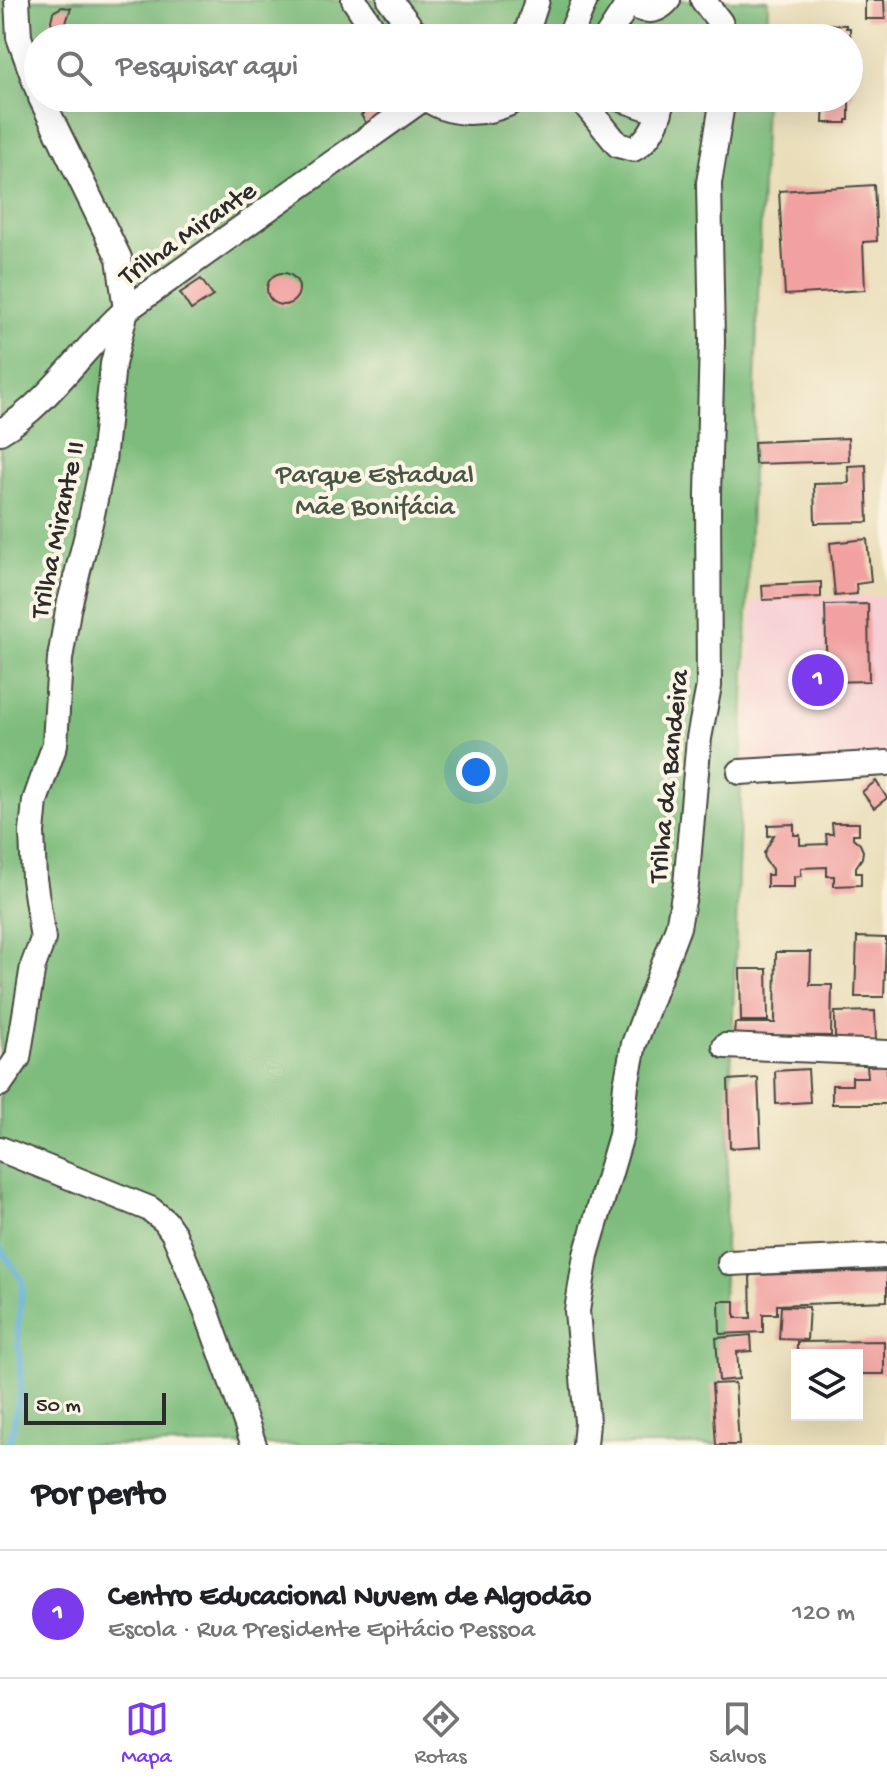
<!DOCTYPE html>
<html lang="pt">
<meta charset="utf-8">
<style>
:root{--surface:#fff;--page:#f2f2f2;--text:#202124;--muted:#757577;--line:#e0e0e0;--accent:#7c3aed}
body{margin:0;font-family:"Gochi Hand",sans-serif;background:var(--page);color:var(--text)}
.controls{position:absolute;right:24px;bottom:24px;display:grid;overflow:hidden;border-radius:0px;box-shadow:0 8px 32px #0002}
.controls button{width:72px;height:72px;display:grid;place-items:center;padding:0;border:0;border-bottom:2px solid var(--line);background:var(--surface);color:var(--text);font:40px sans-serif}
.scale{position:absolute;left:24px;bottom:20px;width:142px;box-sizing:border-box;padding-left:8px;border:4px solid #2b2b2b;border-top:0;font-size:22px;line-height:28px;white-space:nowrap;color:#2b2b2b;-webkit-text-stroke:6px #fcf5e5;paint-order:stroke}
.you{position:absolute;left:476px;top:772px;width:28px;height:28px;margin:-20px;border:6px solid #fff;border-radius:50%;background:#1a73e8;box-shadow:0 0 0 12px #1a73e833}
.badge{display:grid;place-items:center;width:52px;height:52px;border-radius:50%;background:var(--accent);color:#fff;font-size:26px;font-weight:700}
.pin{position:absolute;translate:-50% -50%;border:4px solid #fff;box-shadow:0 2px 8px #0006}
.list{margin:0;padding:0;list-style:none}
h2{display:flex;justify-content:space-between;align-items:center;height:104px;margin:0;padding:0 32px;font-size:34px}
h2 small{font-size:26px;font-weight:400;color:var(--muted)}
.list li{display:grid;grid-template-columns:52px 1fr auto;gap:24px;align-items:center;box-sizing:border-box;height:128px;padding:0 32px;border-top:2px solid var(--line)}
.list b{display:block;font-size:30px;white-space:nowrap}
.list p{margin:0;font-size:26px;white-space:nowrap;color:var(--muted)}
.list em{font-size:26px;font-style:normal;color:var(--muted)}
.icon{flex:none;width:44px;height:44px;fill:none;stroke:currentColor;stroke-width:2;stroke-linecap:round;stroke-linejoin:round}
.map{position:relative;flex:none;width:887px;height:1445px;overflow:hidden}
.search{position:absolute;background:var(--surface);box-shadow:0 8px 32px #0002;left:24px;right:24px;top:24px;height:88px;display:flex;align-items:center;gap:20px;box-sizing:border-box;padding:0 28px;border-radius:44px;color:var(--muted);font-size:30px}
.sheet{height:232px;background:var(--surface)}
nav{display:flex;justify-content:space-around;align-items:center;box-sizing:border-box;height:112px;border-top:2px solid var(--line);background:var(--surface);font-size:22px;color:var(--muted)}
nav a{display:grid;justify-items:center;gap:4px}
nav .on{color:var(--accent)}
.map>svg:first-child{display:block}
.built{fill:#f7cfd3}
.forest{fill:#7dbc7c;stroke:#547454;stroke-width:2}
.lines{fill:none;stroke-linecap:round;stroke-linejoin:round}
.stream{stroke:#5fafd9;stroke-width:6}
.building{fill:#f1a1a0}
.minor-casing{stroke:#484640;stroke-width:28}
.minor{stroke:#fff;stroke-width:24}
.labels{text-anchor:middle;stroke-width:8;stroke-linejoin:round;paint-order:stroke}
.street-label{font-size:28px;fill:#2b2b2b;stroke:#fcf5e5}
.park-label{font-size:28px;fill:#475745;stroke:#fcf5e5}
</style>
<div class="map">
<svg width="887" height="1445" viewBox="0 0 887 1445">
<rect width="100%" height="100%" fill="#fcf5e5"/>
<filter id="ink" filterUnits="userSpaceOnUse"><feTurbulence type="fractalNoise" baseFrequency=".0125" numOctaves="2"/><feDisplacementMap in="SourceGraphic" scale="16" xChannelSelector="R" yChannelSelector="G"/><feConvolveMatrix kernelMatrix="1 2 1 2 8 2 1 2 1" color-interpolation-filters="sRGB"/></filter>
<filter id="wash" filterUnits="userSpaceOnUse"><feTurbulence type="fractalNoise" baseFrequency=".006" numOctaves="4" result="noise"/><feDisplacementMap in="SourceGraphic" scale="32" xChannelSelector="R" yChannelSelector="G"/><feGaussianBlur stdDeviation="1.8" result="paint"/><feColorMatrix in="noise" values="0 0 0 0 0 0 0 0 0 0 0 0 0 0 0 0 0 1.4 0 .05"/><feComposite in="paint" operator="in"/></filter>
<g filter="url(#wash)">
<rect width="100%" height="100%" fill="#eadeba"/>
<path class="built" d="M 887,595 L 887,760 L 746,764 L 753,601 Z"/>
<path class="forest" d="M 0,0 L 768,0 L 767,38 L 38,38 L 38,98 L 765,98 L 718,1445 L 0,1445 Z"/>
<g class="lines">
<path class="stream" d="M 0,1248 L 23,1281 L 18,1328 L 21,1391 L 9,1445"/>
</g>
<g id="blocks">
<g class="building">
<path d="M 865,0 L 884,0 L 885,19 L 865,19 Z"/>
<path d="M 62,7 L 71,8 L 62,34 L 54,30 L 51,21 L 53,12 Z"/>
<path d="M 824,24 L 846,25 L 846,28 L 850,28 L 850,38 L 824,38 Z"/>
<path d="M 849,50 L 854,54 L 853,95 L 849,100 Z"/>
<path d="M 824,98 L 849,98 L 849,120 L 846,120 L 846,123 L 823,123 Z"/>
<path d="M 377,104 L 387,120 L 371,131 L 361,115 Z"/>
<path d="M 874,185 L 877,241 L 863,242 L 865,290 L 785,295 L 779,191 Z"/>
<circle cx="283" cy="289" r="16"/>
<path d="M 201,279 L 213,296 L 191,310 L 180,293 Z"/>
<path d="M 848,438 L 849,461 L 755,464 L 754,442 Z"/>
<path d="M 866,465 L 868,522 L 815,523 L 814,484 L 849,483 L 848,466 Z"/>
<path d="M 867,539 L 871,582 L 856,584 L 857,594 L 835,596 L 830,543 Z"/>
<path d="M 821,582 L 821,597 L 763,600 L 762,585 Z"/>
<path d="M 868,604 L 869,681 L 827,682 L 825,605 Z"/>
<path d="M 876,781 L 887,798 L 874,808 L 862,792 Z"/>
<path d="M 832,823 L 859,823 L 859,834 L 853,834 L 853,838 L 860,844 L 863,851 L 862,858 L 856,867 L 856,873 L 861,873 L 861,885 L 834,886 L 834,876 L 827,876 L 827,867 L 801,868 L 801,876 L 794,877 L 794,887 L 767,887 L 767,875 L 772,875 L 772,869 L 765,860 L 764,853 L 774,835 L 768,836 L 768,825 L 794,824 L 794,835 L 800,835 L 800,845 L 827,844 L 826,834 L 833,834 Z"/>
<path d="M 857,937 L 886,938 L 884,997 L 855,997 Z"/>
<path d="M 776,952 L 811,952 L 810,985 L 832,985 L 831,1036 L 734,1035 L 735,1023 L 775,1023 Z"/>
<path d="M 740,969 L 767,969 L 768,1021 L 741,1021 Z"/>
<path d="M 875,1011 L 876,1041 L 835,1042 L 835,1012 Z"/>
<path d="M 887,1065 L 887,1104 L 832,1104 L 832,1085 L 852,1085 L 852,1077 L 868,1077 L 867,1066 Z"/>
<path d="M 808,1069 L 810,1102 L 776,1104 L 775,1071 Z"/>
<path d="M 758,1078 L 761,1146 L 730,1148 L 728,1080 Z"/>
<path d="M 887,1271 L 887,1301 L 777,1305 L 777,1314 L 763,1314 L 763,1332 L 720,1334 L 719,1301 L 735,1301 L 735,1318 L 751,1318 L 750,1275 Z"/>
<path d="M 781,1306 L 809,1307 L 807,1340 L 779,1339 Z"/>
<path d="M 751,1335 L 752,1351 L 737,1352 L 739,1379 L 719,1381 L 716,1338 Z"/>
<path d="M 884,1341 L 884,1374 L 857,1374 L 857,1355 L 797,1355 L 797,1342 Z"/>
<path d="M 735,1383 L 739,1445 L 716,1445 L 712,1384 Z"/>
</g>
</g>
</g>
<g filter="url(#ink)">
<use href="#blocks" fill-opacity="0" stroke="#484640" stroke-width="2"/>
<g class="lines">
<g class="minor-casing">
<g id="minor">
<path d="M 17,0 L 19,37 L 38,90"/>
<path d="M 354,0 L 379,38"/>
<path d="M 390,0 L 415,33 L 427,38"/>
<path d="M 629,0 C 641,13 656,14 668,0"/>
<path d="M 703,0 L 720,22 L 726,38"/>
<path d="M 525,38 L 537,0"/>
<path d="M 569,38 L 585,0"/>
<path d="M 606,38 L 630,1"/>
<path d="M 426,98 C 453,118 491,115 519,98"/>
<path d="M 580,98 L 618,145 L 633,149 C 647,142 655,127 660,112 L 618,98"/>
<path d="M 0,432 C 50,403 82,348 126,310 L 424,98"/>
<path d="M 740,772 L 887,763"/>
<path d="M 725,1046 L 887,1053"/>
<path d="M 0,1084 L 18,1058 L 33,966 L 43,939 L 34,879 L 32,832 L 35,801 L 55,744 L 60,659 L 68,610 L 91,519 L 103,461 L 113,364 L 126,310 L 119,258 L 41,98"/>
<path d="M 0,1149 L 150,1209 L 165,1221 L 174,1234 L 206,1310 L 254,1445"/>
<path d="M 730,1263 L 887,1256"/>
<path d="M 585,1445 L 587,1422 L 577,1311 L 586,1255 L 621,1135 L 626,1085 L 634,1044 L 678,927 L 686,885 L 699,738 L 709,686 L 708,494 L 712,341 L 709,183 L 723,98"/>
</g>
</g>
<use href="#minor" class="minor"/>
</g>
</g>
<g class="labels">
<g class="street-label">
<text transform="translate(186 231) rotate(-35)" y="10">Trilha Mirante</text>
<text transform="translate(55 529) rotate(-78)" y="10">Trilha Mirante II</text>
<text transform="translate(666 776) rotate(-84)" y="10">Trilha da Bandeira</text>
</g>
<g class="park-label">
<text x="375" y="482">Parque Estadual<tspan x="375" dy="32">Mãe Bonifácia</tspan></text>
</g>
</g>
</svg>
<div class="controls">
<button><svg class="icon" aria-label="layers" viewBox="0 0 24 24"><path d="M12 4l9 5-9 5-9-5zM3 14l9 5 9-5"/></svg></button>
</div>
<div class="scale">50 m</div>
<div class="you"></div>
<div class="pin badge" style="left:818px;top:680px">1</div>
<div class="search"><svg class="icon" aria-label="search" viewBox="0 0 24 24"><circle cx="10" cy="10" r="6"/><path d="M15 15l6 6"/></svg>Pesquisar aqui</div>
</div>
<section class="sheet">
<h2>Por perto<small></small></h2>
<ul class="list">
<li><span class="badge">1</span><div><b>Centro Educacional Nuvem de Algodão</b><p>Escola · Rua Presidente Epitácio Pessoa</p></div><em>120 m</em></li>
</ul>
</section>
<nav>
<a class="on"><svg class="icon" aria-label="map" viewBox="0 0 24 24"><path d="M3 6l6-2 6 2 6-2v14l-6 2-6-2-6 2zM9 4v14M15 6v14"/></svg>Mapa</a>
<a><svg class="icon" aria-label="directions" viewBox="0 0 24 24"><path d="M12 3l9 9-9 9-9-9zM9 14v-3h6M13 9l2 2-2 2"/></svg>Rotas</a>
<a><svg class="icon" aria-label="saved" viewBox="0 0 24 24"><path d="M7 4h10v16l-5-4-5 4z"/></svg>Salvos</a>
</nav>
